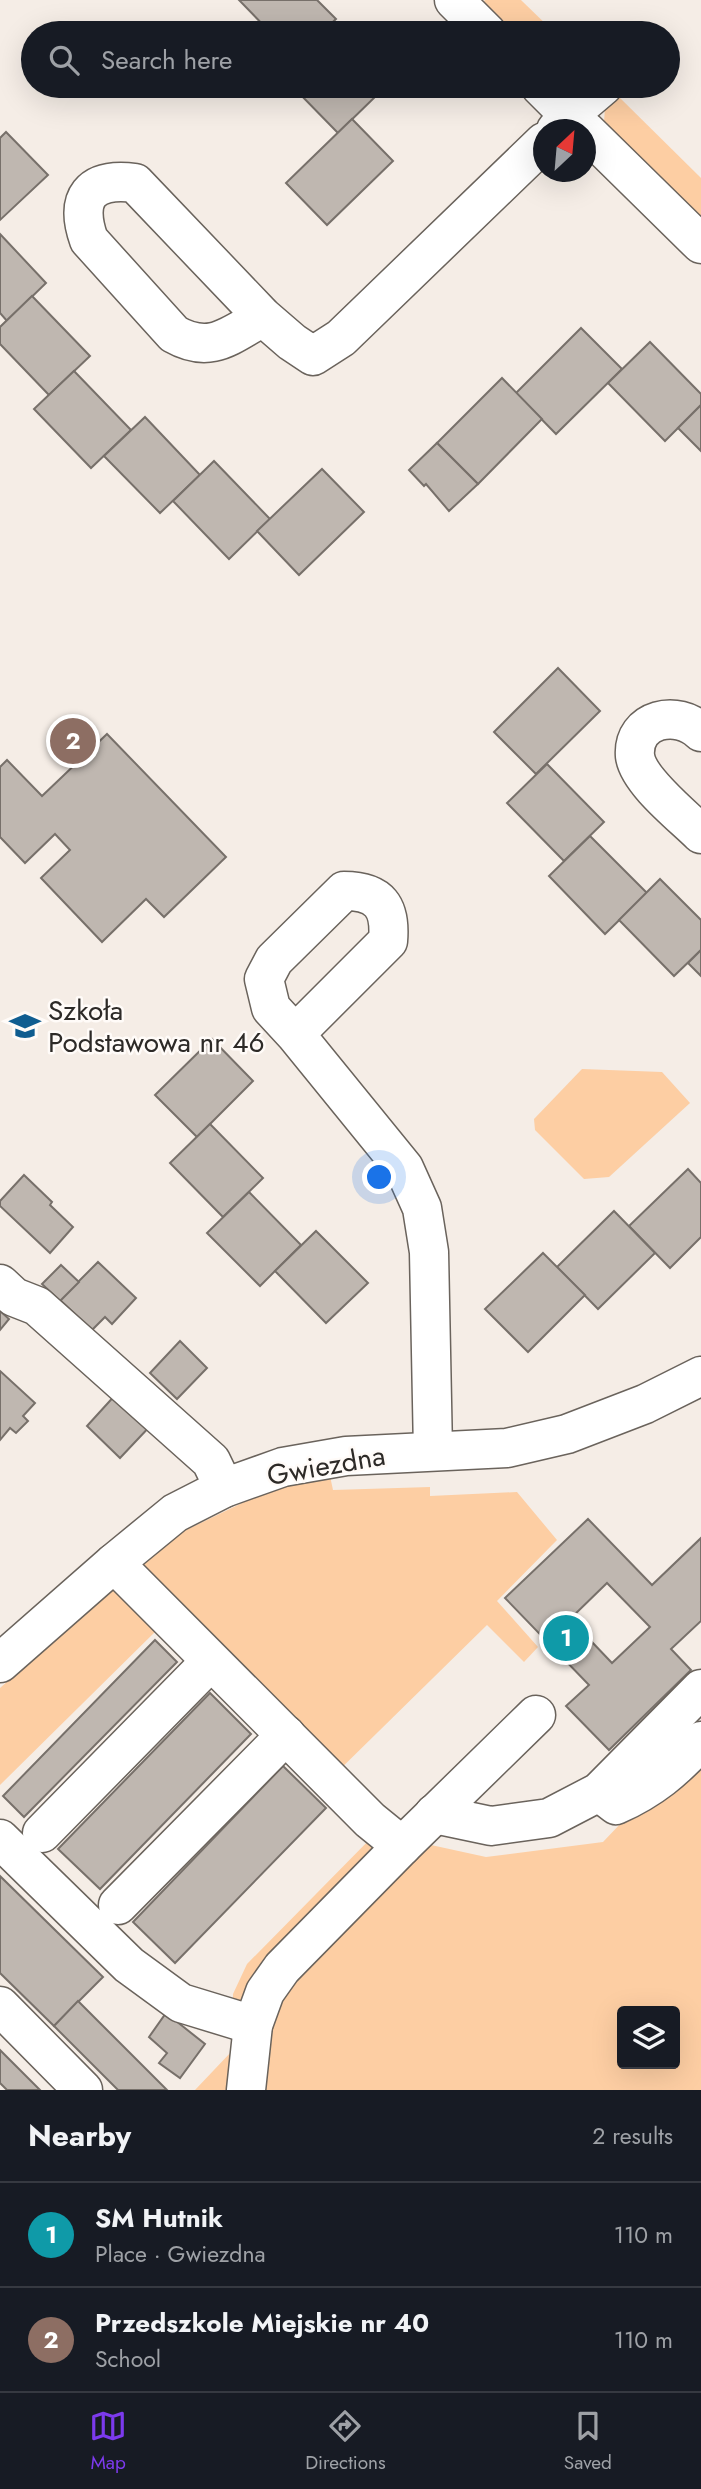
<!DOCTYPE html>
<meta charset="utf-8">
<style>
:root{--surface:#171b24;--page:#20242c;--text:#f1f3f6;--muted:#9ea1a6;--line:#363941;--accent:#7c3aed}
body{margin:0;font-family:Jost,sans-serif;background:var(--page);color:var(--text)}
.controls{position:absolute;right:21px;bottom:21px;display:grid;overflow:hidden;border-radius:7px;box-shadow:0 7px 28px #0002}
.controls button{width:63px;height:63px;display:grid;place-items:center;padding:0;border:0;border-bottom:2px solid var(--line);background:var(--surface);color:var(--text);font:35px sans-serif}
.compass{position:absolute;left:533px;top:119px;width:63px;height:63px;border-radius:50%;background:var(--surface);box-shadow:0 7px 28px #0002;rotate:26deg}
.you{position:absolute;left:380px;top:1178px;width:24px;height:24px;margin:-18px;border:5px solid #fff;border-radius:50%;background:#1a73e8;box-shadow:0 0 0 10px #1a73e833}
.badge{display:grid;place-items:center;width:46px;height:46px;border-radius:50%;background:var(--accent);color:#fff;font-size:23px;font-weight:700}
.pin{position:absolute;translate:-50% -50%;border:4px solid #fff;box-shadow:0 2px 7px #0006}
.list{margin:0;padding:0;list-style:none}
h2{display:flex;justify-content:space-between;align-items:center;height:91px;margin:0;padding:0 28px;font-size:30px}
h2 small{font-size:23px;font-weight:400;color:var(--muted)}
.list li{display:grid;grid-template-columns:46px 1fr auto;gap:21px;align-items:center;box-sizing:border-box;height:105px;padding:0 28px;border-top:2px solid var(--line)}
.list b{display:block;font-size:26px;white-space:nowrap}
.list p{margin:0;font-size:23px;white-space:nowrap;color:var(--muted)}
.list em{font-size:23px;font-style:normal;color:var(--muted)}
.icon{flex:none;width:38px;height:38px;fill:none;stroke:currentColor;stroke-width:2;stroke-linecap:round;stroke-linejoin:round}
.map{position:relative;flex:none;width:701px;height:2090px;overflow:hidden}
.search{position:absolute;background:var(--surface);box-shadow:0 7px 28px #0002;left:21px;right:21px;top:21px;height:77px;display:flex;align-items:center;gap:18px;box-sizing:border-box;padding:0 24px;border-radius:38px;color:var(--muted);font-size:26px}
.sheet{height:301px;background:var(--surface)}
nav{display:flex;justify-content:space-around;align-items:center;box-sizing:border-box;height:98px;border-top:2px solid var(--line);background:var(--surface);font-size:19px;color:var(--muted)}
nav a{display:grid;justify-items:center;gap:4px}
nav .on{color:var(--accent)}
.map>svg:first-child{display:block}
.green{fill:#fdcea3;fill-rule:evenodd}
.building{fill:#bfb7b0;stroke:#77706a;stroke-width:2;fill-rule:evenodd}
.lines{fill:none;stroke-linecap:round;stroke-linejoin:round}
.minor-casing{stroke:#6a635c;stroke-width:41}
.minor{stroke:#fff;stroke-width:38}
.labels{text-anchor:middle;stroke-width:5;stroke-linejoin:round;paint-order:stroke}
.poi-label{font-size:28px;fill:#2d2a27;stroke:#fffbf8;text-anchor:start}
.street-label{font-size:28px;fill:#2d2a27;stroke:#fffbf8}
</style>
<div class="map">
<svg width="701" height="2090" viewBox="0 0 701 2090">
<rect width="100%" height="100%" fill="#f5ede6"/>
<g class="green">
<path d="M 485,0 L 521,0 L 555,33 L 513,33 L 482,3 Z"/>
<path d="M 618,96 L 701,178 L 701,217 L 604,122 L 605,108 Z"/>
<path d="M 582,1069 L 662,1072 L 690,1103 L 609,1177 L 584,1179 L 535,1130 L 534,1119 Z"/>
<path d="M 330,1476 L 333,1490 L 430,1487 L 430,1496 L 517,1492 L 557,1540 L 497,1601 L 538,1647 L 524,1662 L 487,1625 L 324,1785 L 160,1627 L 0,1785 L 0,1688 L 116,1584 L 147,1557 L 182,1532 L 267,1491 Z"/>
<path d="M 701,1739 L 701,2090 L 195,2090 L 232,2051 L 233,1994 L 247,1964 L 376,1833 L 486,1857 L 603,1842 ZM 622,2011 L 675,2011 L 675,2064 L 622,2064 Z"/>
</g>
<g class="building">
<path d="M 239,0 L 317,0 L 336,19 L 321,33 L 271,33 Z"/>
<path d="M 292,86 L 372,86 L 379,93 L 338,133 Z"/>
<path d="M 352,119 L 393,161 L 327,225 L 286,183 Z"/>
<path d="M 6,132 L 48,175 L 0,220 L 0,138 Z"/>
<path d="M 0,234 L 46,283 L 7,321 L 0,313 Z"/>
<path d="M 32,296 L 90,356 L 49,395 L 0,344 L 0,327 Z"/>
<path d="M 581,328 L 622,369 L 556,434 L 516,393 Z"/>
<path d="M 650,342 L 701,394 L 701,405 L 665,441 L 608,383 Z"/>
<path d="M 74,371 L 131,430 L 91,468 L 34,409 Z"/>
<path d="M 502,378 L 542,419 L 478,484 L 437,443 Z"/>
<path d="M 701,405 L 701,451 L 678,428 Z"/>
<path d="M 145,417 L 200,475 L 160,513 L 104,456 Z"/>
<path d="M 437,443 L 478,484 L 449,511 L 426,484 L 424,486 L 409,470 Z"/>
<path d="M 214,461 L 270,519 L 229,559 L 173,501 Z"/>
<path d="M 322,469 L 364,512 L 299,575 L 257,531 Z"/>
<path d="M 558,668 L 600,711 L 536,774 L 494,732 Z"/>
<path d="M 107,734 L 226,857 L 164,917 L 146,899 L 102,942 L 41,878 L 70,850 L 55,834 L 25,863 L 0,837 L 0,767 L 7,760 L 42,796 Z"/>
<path d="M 547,764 L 604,822 L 564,861 L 507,803 Z"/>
<path d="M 590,836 L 647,893 L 605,934 L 549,876 Z"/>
<path d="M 660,879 L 701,920 L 701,950 L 674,976 L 619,920 Z"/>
<path d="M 701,950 L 701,976 L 688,963 Z"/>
<path d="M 212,1039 L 253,1081 L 197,1137 L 155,1095 Z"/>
<path d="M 210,1124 L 263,1178 L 223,1217 L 170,1163 Z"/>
<path d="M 688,1169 L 701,1183 L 701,1237 L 670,1268 L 629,1226 Z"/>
<path d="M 24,1175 L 52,1202 L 50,1205 L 73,1227 L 50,1253 L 0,1206 L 0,1201 Z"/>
<path d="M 249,1192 L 301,1245 L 260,1286 L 207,1233 Z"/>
<path d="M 614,1211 L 655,1253 L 598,1309 L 557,1267 Z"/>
<path d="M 316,1231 L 368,1283 L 326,1323 L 275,1271 Z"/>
<path d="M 543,1253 L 585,1295 L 528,1352 L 485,1309 Z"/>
<path d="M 98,1262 L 136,1298 L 112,1324 L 105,1317 L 92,1330 L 60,1300 Z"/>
<path d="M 61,1265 L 79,1282 L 60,1301 L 42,1284 Z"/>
<path d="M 0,1311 L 9,1319 L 0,1330 Z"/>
<path d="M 180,1341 L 207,1368 L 177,1399 L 150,1373 Z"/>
<path d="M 0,1371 L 35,1403 L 23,1416 L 28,1421 L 16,1433 L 10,1428 L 0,1440 Z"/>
<path d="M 118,1392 L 153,1423 L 120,1458 L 87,1426 Z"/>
<path d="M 588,1519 L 652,1585 L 701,1538 L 701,1621 L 671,1649 L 691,1670 L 609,1750 L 566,1706 L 589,1685 L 505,1598 ZM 607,1583 L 650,1627 L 612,1663 L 570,1619 Z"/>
<path d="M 155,1640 L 177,1662 L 24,1817 L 3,1796 Z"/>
<path d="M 210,1693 L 251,1734 L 100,1889 L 58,1849 Z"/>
<path d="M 283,1766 L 326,1808 L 175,1963 L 133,1922 Z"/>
<path d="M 0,1876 L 103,1977 L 54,2026 L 0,1973 Z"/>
<path d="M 78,2001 L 167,2090 L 118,2090 L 54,2026 Z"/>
<path d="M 166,2013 L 205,2044 L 180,2078 L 159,2063 L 167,2053 L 149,2037 Z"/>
<path d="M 0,2050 L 40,2090 L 7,2090 L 0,2083 Z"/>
</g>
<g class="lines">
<g class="minor-casing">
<g id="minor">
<path d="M 454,0 L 487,33"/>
<path d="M 540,86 L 584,130"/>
<path d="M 556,130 L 569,115 L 603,86"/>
<path d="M 586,131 L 701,244"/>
<path d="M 263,317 C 230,335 211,355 174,334 L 89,240 C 74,198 90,177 135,183 L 263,317 L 292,342 L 313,356 L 341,338 L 544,142"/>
<path d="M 701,732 C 678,709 632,718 635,756 C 638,781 683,816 701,834"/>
<path d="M 295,1034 L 388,941 C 391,907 380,891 344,891 L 274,960 L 264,979 L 271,1008 L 295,1034 L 404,1168 L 422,1208 L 429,1252 L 433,1451"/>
<path d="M 0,1284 L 14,1297 L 37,1306 L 211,1461 L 224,1488"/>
<path d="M 114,1563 L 370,1820 L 402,1846"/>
<path d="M 0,1663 L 114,1563 L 175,1513 L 224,1488 L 283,1467 L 346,1456 L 507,1448 L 567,1434 L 645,1404 L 701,1376"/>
<path d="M 599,1792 L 616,1805 C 652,1789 674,1770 701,1741"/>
<path d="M 434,1814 L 491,1826 L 549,1818 L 599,1792 L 701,1689"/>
<path d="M 42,1833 L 210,1662"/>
<path d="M 0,1839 L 129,1965 L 181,2003 L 253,2025"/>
<path d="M 118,1905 L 286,1735"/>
<path d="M 0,2006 L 83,2090"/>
<path d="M 246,2090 L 253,2025 L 265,1992 L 282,1968 L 402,1846 L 536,1715"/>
</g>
</g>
<use href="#minor" class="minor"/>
</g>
<defs>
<g id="school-bare" transform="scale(2.415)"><path d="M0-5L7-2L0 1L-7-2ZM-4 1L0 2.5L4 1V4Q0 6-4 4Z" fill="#105d90" stroke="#fffbf8" stroke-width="2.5" paint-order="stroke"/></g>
</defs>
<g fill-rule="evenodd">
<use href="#school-bare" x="25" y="1026"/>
</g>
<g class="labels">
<g class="poi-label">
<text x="48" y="1020">Szkoła<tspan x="48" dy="32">Podstawowa nr 46</tspan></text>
</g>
<g class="street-label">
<text transform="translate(326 1465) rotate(-10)" y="10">Gwiezdna</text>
</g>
</g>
</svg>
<div class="controls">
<button><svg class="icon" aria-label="layers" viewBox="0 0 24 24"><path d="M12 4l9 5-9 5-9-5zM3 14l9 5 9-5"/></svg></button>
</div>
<svg class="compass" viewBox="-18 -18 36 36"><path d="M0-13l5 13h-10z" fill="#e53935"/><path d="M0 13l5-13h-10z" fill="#9ea1a6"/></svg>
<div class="you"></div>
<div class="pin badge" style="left:566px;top:1638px;background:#0f9aa8">1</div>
<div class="pin badge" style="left:73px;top:741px;background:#8d6e63">2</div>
<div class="search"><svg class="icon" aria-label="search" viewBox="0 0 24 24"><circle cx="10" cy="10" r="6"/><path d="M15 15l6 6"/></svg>Search here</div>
</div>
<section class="sheet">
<h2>Nearby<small>2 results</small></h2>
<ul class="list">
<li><span class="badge" style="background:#0f9aa8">1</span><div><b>SM Hutnik</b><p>Place · Gwiezdna</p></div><em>110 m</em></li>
<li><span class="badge" style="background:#8d6e63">2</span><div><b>Przedszkole Miejskie nr 40</b><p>School</p></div><em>110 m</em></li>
</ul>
</section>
<nav>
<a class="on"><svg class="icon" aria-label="map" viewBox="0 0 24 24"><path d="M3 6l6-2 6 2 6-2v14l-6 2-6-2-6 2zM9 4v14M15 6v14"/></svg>Map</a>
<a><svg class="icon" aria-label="directions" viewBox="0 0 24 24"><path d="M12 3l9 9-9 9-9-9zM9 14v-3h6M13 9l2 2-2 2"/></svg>Directions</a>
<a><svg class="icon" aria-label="saved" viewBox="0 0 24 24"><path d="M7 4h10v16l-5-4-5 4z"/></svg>Saved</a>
</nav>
